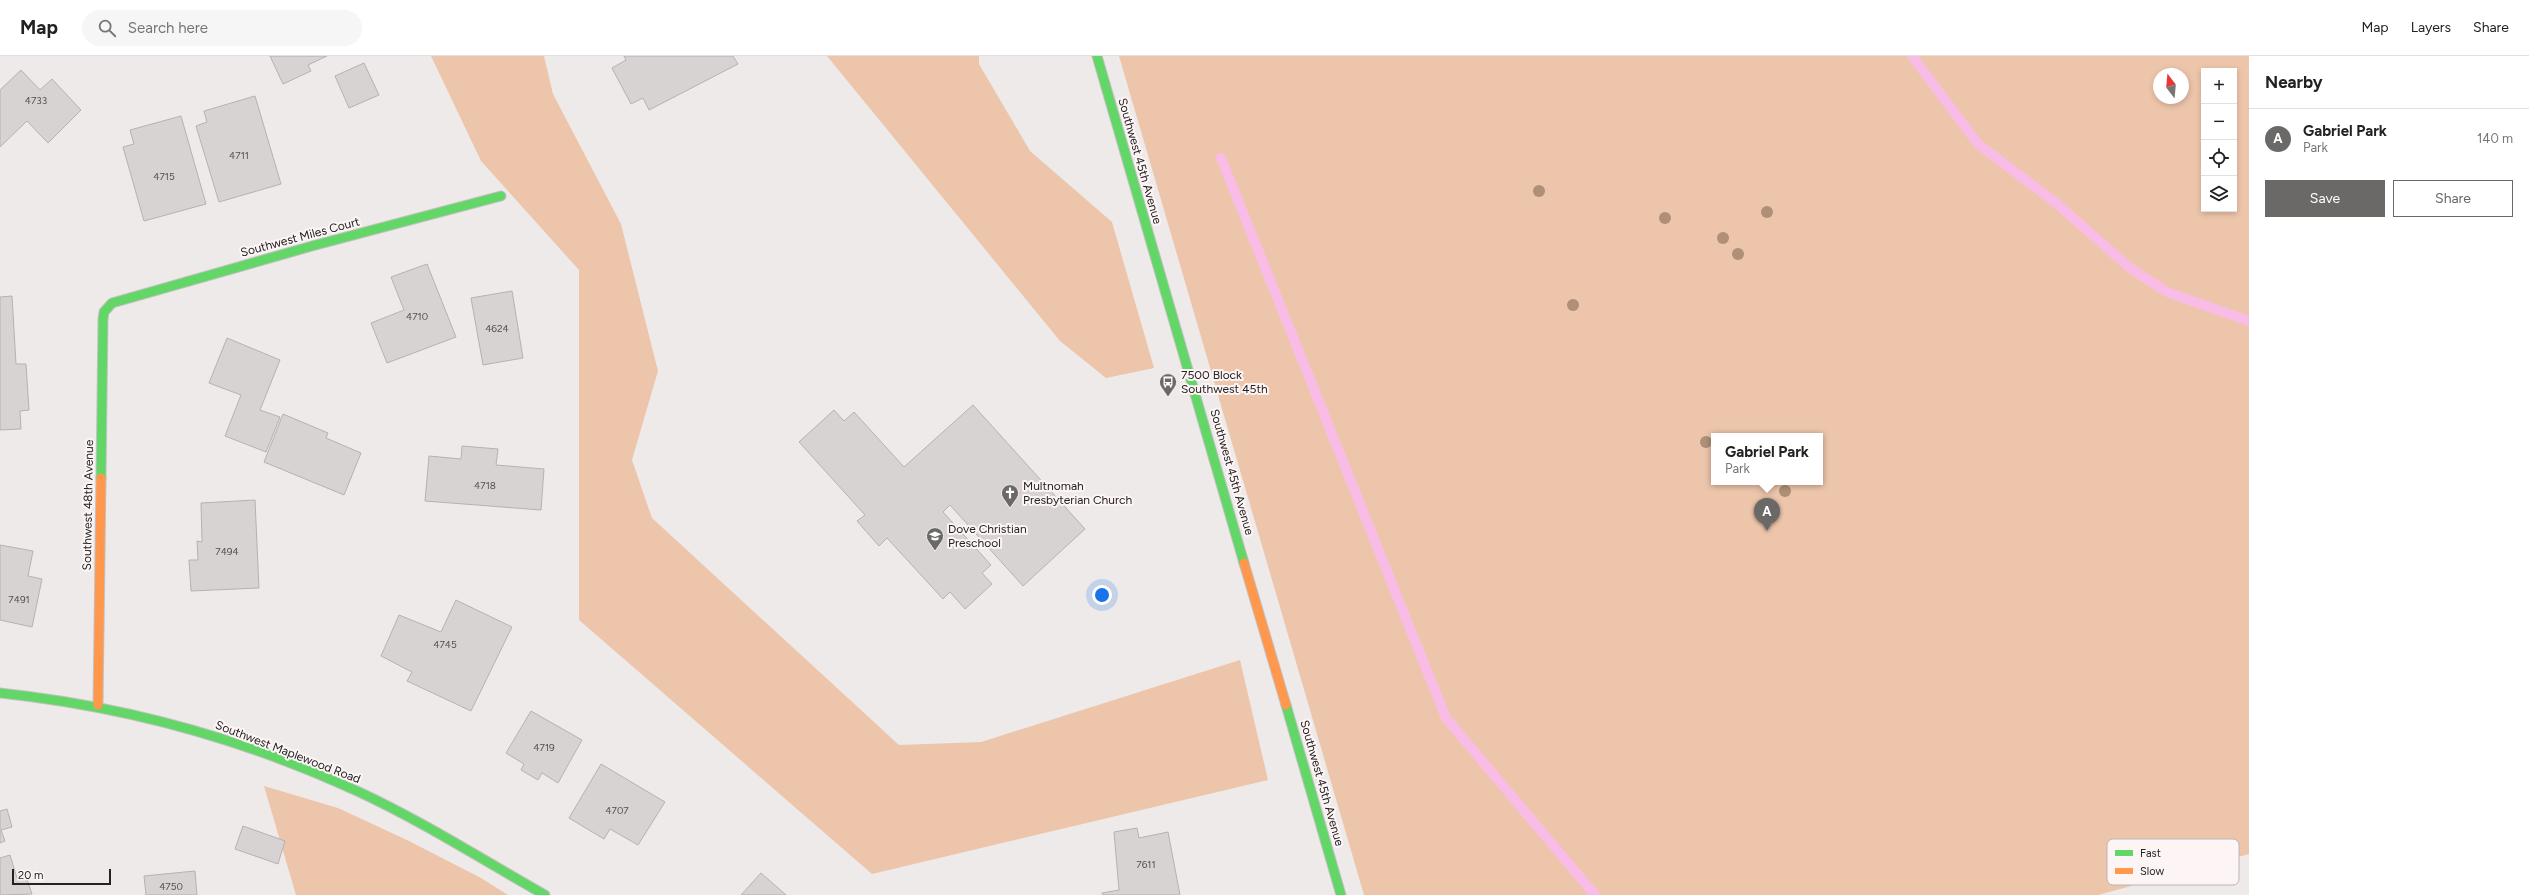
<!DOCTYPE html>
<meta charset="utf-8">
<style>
:root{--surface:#fff;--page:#f6f6f6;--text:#222;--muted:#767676;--line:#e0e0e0;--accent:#6b6868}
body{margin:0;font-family:Figtree,sans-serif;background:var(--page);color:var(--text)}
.controls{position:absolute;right:12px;top:12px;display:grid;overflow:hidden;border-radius:0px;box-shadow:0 2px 6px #0003}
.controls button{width:36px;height:36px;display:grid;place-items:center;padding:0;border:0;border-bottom:1px solid var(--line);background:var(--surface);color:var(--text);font:20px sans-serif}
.compass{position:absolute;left:2153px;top:12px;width:36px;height:36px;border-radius:50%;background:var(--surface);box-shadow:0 2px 6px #0003;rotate:344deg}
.scale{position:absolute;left:12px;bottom:10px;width:99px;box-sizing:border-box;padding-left:4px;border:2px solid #252222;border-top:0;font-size:11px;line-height:14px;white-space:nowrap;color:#252222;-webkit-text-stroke:3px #fdf5f5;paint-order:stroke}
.you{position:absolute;left:1102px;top:539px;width:14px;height:14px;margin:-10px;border:3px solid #fff;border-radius:50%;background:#1a73e8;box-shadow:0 0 0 6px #1a73e833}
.badge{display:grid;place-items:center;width:26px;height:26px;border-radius:50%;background:var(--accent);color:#fff;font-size:13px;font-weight:700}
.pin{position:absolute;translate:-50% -33px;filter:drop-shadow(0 1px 2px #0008)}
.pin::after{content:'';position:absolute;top:21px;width:14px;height:12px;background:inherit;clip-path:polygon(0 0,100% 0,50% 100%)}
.popup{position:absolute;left:1711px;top:377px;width:112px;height:52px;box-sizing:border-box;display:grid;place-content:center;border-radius:0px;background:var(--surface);filter:drop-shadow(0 1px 3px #0005);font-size:13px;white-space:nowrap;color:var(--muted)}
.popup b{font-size:15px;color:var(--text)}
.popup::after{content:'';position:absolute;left:50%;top:100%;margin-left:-8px;border:8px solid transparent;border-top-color:var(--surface)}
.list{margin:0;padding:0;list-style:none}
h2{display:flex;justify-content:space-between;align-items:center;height:52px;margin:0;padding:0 16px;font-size:17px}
h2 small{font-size:13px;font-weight:400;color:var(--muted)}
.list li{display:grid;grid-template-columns:26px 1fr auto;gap:12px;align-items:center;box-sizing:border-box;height:60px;padding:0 16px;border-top:1px solid var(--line)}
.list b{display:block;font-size:15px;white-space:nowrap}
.list p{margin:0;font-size:13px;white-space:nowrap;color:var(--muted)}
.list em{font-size:13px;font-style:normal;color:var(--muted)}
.actions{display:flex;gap:8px;padding:12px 16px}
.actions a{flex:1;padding:9px 0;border:1px solid var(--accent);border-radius:0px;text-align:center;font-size:14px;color:var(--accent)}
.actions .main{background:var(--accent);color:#fff}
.icon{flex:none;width:22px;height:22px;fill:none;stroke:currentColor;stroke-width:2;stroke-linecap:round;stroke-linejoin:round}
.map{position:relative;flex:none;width:2249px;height:839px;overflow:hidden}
header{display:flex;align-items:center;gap:24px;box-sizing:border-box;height:56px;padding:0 20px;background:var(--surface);border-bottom:1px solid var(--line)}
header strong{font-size:19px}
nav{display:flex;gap:22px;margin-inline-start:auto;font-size:14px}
.search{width:280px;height:36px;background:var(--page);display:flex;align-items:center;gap:10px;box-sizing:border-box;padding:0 14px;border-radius:22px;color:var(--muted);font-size:15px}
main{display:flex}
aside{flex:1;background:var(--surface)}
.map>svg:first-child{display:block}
.green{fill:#edc5ab;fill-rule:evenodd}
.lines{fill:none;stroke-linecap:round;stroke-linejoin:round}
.stream{stroke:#f9bce6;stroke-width:10}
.building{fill:#d6d3d2;stroke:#b5b2b1}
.fast-casing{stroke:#c4c1c1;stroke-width:11}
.slow-casing{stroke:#c4c1c1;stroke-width:11}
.fast{stroke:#63d668;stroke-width:9}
.slow{stroke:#ff974d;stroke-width:9}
.tree{fill:#af8f77}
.labels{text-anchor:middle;stroke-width:4;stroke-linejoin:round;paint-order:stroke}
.number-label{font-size:10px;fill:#535050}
.street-label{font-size:12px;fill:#252222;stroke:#fdf5f5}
.poi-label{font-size:12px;fill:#252222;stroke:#fdf5f5;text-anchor:start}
.key{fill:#fdf5f5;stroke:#bcb6b6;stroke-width:1}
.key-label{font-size:11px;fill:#252222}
</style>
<header>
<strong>Map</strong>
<div class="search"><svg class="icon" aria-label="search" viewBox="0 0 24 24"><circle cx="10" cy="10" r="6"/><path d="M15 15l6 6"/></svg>Search here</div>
<nav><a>Map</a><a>Layers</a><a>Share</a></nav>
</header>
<main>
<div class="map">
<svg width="2249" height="839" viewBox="0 0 2249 839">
<rect width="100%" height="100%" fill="#eeeaea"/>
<g class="green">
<path d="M 431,0 L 544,0 L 553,38 L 621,168 L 658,315 L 632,404 L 652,462 L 899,689 L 981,686 L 1240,604 L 1268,724 L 872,818 L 579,564 L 579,214 L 481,105 Z"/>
<path d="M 827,0 L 979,0 L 979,8 L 1030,95 L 1112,166 L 1154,312 L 1106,322 L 1060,285 Z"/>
<path d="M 1119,0 L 2249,0 L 2249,798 L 2098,839 L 1364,839 ZM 2204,15 L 2234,15 L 2234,153 L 2204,153 ZM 2159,18 L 2183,18 L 2183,42 L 2159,42 ZM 1714,380 L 1820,380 L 1820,426 L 1714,426 Z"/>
<path d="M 264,730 L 338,752 L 409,785 L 481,822 L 508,839 L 296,839 Z"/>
</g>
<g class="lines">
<g class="stream">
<path d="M 1912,0 L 1978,88 L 2056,147 L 2130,212 L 2167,236 L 2249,265"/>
<path d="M 1221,102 L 1446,662 L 1595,839"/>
</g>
</g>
<g class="building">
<path d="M 270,0 L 327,0 L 308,9 L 311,15 L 283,28 Z"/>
<path d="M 624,0 L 733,0 L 738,8 L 649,54 L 643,42 L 631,48 L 612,12 L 626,4 Z"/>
<path d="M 364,7 L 379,39 L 349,52 L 335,20 Z"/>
<path d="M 21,14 L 40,34 L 52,23 L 81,54 L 48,87 L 27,65 L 0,91 L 0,34 Z"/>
<path d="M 255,40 L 281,128 L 219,146 L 196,70 L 207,66 L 204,55 Z"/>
<path d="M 181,60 L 206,148 L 144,165 L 123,91 L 134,88 L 130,74 Z"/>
<path d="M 427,208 L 456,281 L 387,307 L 371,267 L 404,254 L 391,221 Z"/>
<path d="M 512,235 L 523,302 L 483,309 L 471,242 Z"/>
<path d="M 12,240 L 16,308 L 26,308 L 29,354 L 20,355 L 21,373 L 0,374 L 0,241 Z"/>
<path d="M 227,282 L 280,304 L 260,354 L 280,361 L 266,396 L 225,380 L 241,339 L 209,327 Z"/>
<path d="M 973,349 L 1085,473 L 1023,530 L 950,449 L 943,456 L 991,509 L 982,517 L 992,528 L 965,553 L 950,536 L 943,543 L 887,482 L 879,490 L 857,465 L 865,459 L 799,386 L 834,354 L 844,365 L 854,356 L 904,411 Z"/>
<path d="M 283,358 L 328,377 L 326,382 L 361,397 L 344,439 L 264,406 Z"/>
<path d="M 462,390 L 498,393 L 496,409 L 544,413 L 541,454 L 425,445 L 429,400 L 461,403 Z"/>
<path d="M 255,444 L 259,532 L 191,535 L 189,504 L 198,504 L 197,485 L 202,486 L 201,447 Z"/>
<path d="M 0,489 L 33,495 L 28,520 L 42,523 L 32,571 L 0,564 Z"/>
<path d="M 456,544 L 512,571 L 471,655 L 407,625 L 412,616 L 381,600 L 399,559 L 441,576 Z"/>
<path d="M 531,655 L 582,684 L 558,727 L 542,717 L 538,724 L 521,714 L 524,708 L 506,697 Z"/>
<path d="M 601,708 L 665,746 L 638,789 L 610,773 L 604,783 L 569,762 Z"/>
<path d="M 7,753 L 12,771 L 1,774 L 5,785 L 0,787 L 0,755 Z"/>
<path d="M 243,770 L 285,785 L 278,808 L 235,793 Z"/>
<path d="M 1137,772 L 1139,782 L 1168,776 L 1180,839 L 1103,839 L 1102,837 L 1119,834 L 1114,776 Z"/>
<path d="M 10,799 L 17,822 L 26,820 L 32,838 L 0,839 L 0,802 Z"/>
<path d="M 195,815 L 197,839 L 146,839 L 144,820 Z"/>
<path d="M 761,817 L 786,839 L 741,839 Z"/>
</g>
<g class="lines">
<g class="fast-casing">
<g id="fast">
<path d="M 1097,0 L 1244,507"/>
<path d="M 101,422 L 103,263 L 104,256 L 112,247 L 312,190 L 501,140"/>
<path d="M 0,637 C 123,650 244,683 357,735 C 422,765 483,804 545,839"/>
<path d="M 1286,649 L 1341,839"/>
</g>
</g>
<g class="slow-casing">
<g id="slow">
<path d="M 1244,507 L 1286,649"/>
<path d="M 98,649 L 101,422"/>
</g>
</g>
<use href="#fast" class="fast"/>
<use href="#slow" class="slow"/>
</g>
<g class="tree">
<circle cx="1539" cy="135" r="6"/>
<circle cx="1767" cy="156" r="6"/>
<circle cx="1665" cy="162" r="6"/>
<circle cx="1723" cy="182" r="6"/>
<circle cx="1738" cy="198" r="6"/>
<circle cx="1573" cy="249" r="6"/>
<circle cx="1706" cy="386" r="6"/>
<circle cx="1785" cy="435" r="6"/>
</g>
<defs>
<g id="bus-pin" transform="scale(0.9)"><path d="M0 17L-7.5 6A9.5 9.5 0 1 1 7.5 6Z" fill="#6b6868" stroke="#fdf5f5"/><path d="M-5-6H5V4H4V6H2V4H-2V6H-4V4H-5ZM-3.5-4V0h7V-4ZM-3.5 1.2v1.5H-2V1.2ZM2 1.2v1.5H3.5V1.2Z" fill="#fff"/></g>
<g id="church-pin" transform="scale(0.9)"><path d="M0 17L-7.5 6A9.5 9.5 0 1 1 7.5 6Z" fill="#6b6868" stroke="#fdf5f5"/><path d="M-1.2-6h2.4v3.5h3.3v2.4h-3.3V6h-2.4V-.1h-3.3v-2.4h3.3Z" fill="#fff"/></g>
<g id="school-pin" transform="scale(0.9)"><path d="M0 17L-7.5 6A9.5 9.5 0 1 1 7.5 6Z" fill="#6b6868" stroke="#fdf5f5"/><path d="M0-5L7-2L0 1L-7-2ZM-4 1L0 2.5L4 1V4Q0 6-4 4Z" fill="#fff"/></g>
</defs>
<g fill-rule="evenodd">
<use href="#bus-pin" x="1168" y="326"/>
<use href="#church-pin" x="1010" y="437"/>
<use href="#school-pin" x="935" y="480"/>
</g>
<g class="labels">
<g class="number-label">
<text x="36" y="48">4733</text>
<text x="239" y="103">4711</text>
<text x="164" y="124">4715</text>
<text x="417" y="264">4710</text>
<text x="497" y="276">4624</text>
<text x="485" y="433">4718</text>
<text x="227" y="499">7494</text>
<text x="19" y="547">7491</text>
<text x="445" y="592">4745</text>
<text x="544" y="695">4719</text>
<text x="617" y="758">4707</text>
<text x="1146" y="812">7611</text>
<text x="171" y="834">4750</text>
</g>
<g class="street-label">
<text transform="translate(1140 105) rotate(74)" y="4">Southwest 45th Avenue</text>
<text transform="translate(300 181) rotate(-15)" y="4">Southwest Miles Court</text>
<text transform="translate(1232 416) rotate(74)" y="4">Southwest 45th Avenue</text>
<text transform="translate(88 449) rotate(-89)" y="4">Southwest 48th Avenue</text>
<text transform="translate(288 696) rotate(21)" y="4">Southwest Maplewood Road</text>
<text transform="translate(1322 727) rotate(74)" y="4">Southwest 45th Avenue</text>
</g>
<g class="poi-label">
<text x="1181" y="323">7500 Block<tspan x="1181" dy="14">Southwest 45th</tspan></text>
<text x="1023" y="434">Multnomah<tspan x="1023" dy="14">Presbyterian Church</tspan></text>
<text x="948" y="477">Dove Christian<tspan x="948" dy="14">Preschool</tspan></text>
</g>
</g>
<rect x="2107" y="783" width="132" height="46" rx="6" class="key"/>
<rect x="2115" y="794" width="18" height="6" fill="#63d668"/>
<rect x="2115" y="812" width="18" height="6" fill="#ff974d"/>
<g class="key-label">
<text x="2140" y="801">Fast</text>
<text x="2140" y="819">Slow</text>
</g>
</svg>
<div class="controls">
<button>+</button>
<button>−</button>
<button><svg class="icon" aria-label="locate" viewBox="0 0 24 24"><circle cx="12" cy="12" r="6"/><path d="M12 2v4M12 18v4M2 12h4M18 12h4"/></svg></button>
<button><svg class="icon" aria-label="layers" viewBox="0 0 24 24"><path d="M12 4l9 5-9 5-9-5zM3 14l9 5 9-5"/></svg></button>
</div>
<svg class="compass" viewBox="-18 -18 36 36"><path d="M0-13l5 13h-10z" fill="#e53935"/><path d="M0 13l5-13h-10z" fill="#767676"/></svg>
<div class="scale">20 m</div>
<div class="you"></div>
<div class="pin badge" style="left:1767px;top:475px">A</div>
<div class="popup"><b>Gabriel Park</b>Park</div>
</div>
<aside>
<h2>Nearby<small></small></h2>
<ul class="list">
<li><span class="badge">A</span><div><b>Gabriel Park</b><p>Park</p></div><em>140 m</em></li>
</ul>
<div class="actions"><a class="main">Save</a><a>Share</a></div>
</aside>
</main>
